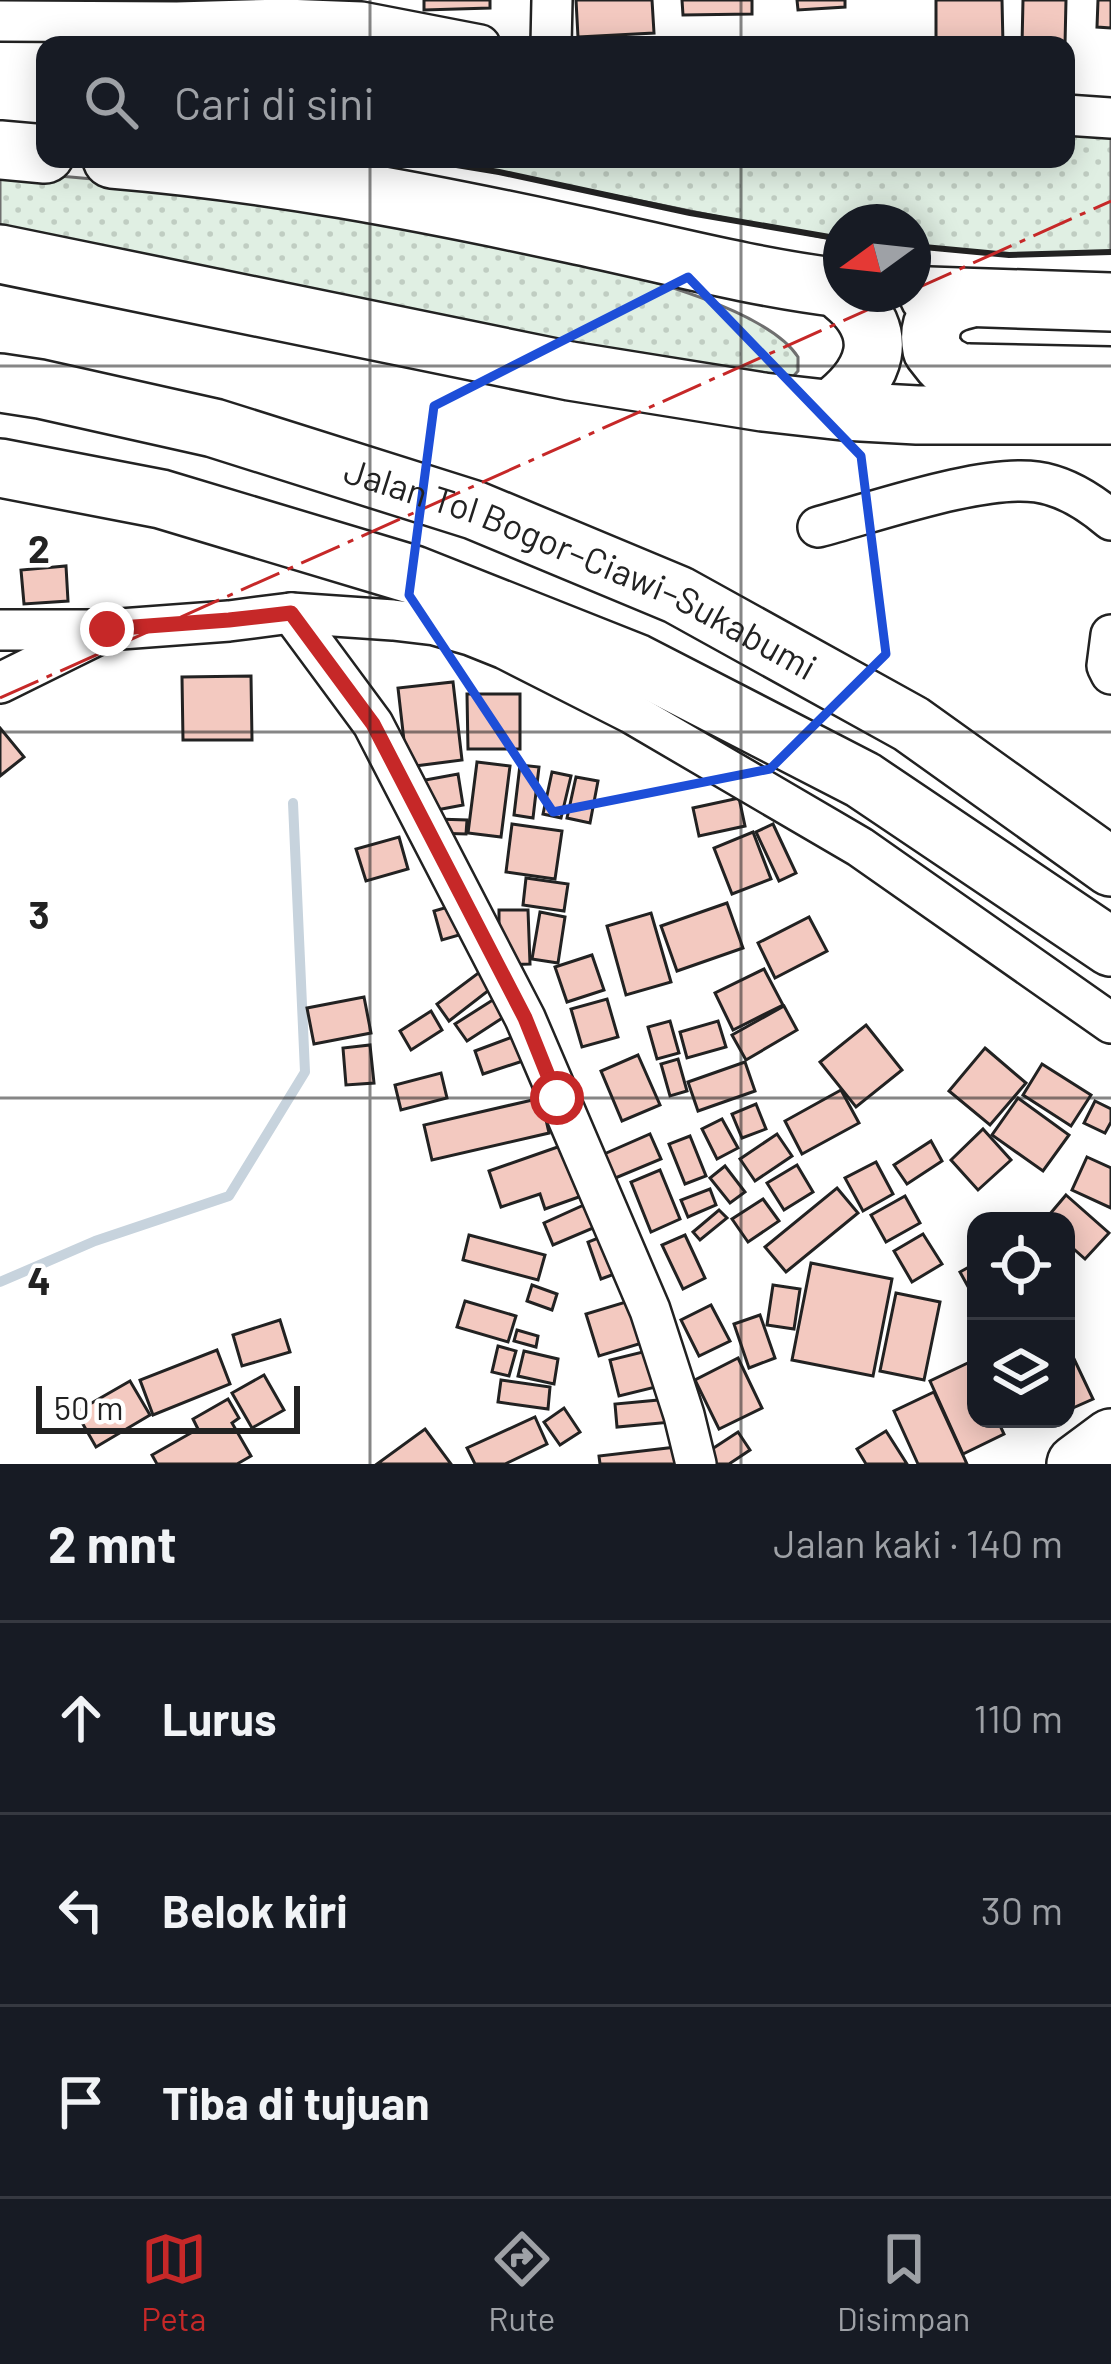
<!DOCTYPE html>
<html lang="id">
<meta charset="utf-8">
<style>
:root{--surface:#171b24;--page:#242831;--text:#f1f3f6;--muted:#9ea1a6;--line:#363941;--accent:#c62828}
body{margin:0;font-family:Barlow,sans-serif;background:var(--page);color:var(--text)}
.controls{position:absolute;right:36px;bottom:36px;display:grid;overflow:hidden;border-radius:24px;box-shadow:0 6px 30px #0003}
.controls button{width:108px;height:108px;display:grid;place-items:center;padding:0;border:0;border-bottom:3px solid var(--line);background:var(--surface);color:var(--text);font:60px sans-serif}
.compass{position:absolute;left:823px;top:204px;width:108px;height:108px;border-radius:50%;background:var(--surface);box-shadow:0 6px 30px #0003;rotate:255deg}
.scale{position:absolute;left:36px;bottom:30px;width:264px;box-sizing:border-box;padding-left:12px;border:6px solid #222;border-top:0;font-size:33px;line-height:42px;white-space:nowrap;color:#222;-webkit-text-stroke:9px #fff;paint-order:stroke}
.stop{position:absolute;width:36px;height:36px;margin:-27px;border:9px solid #c62828;border-radius:50%;background:#fff}
.stop.end{background:#c62828;border-color:#fff;box-shadow:0 3px 12px #0008}
.list{margin:0;padding:0;list-style:none}
h2{display:flex;justify-content:space-between;align-items:center;height:156px;margin:0;padding:0 48px;font-size:51px}
h2 small{font-size:39px;font-weight:400;color:var(--muted)}
.list li{display:grid;grid-template-columns:78px 1fr auto;gap:36px;align-items:center;box-sizing:border-box;height:192px;padding:0 48px;border-top:3px solid var(--line)}
.list b{display:block;font-size:45px;white-space:nowrap}
.list em{font-size:39px;font-style:normal;color:var(--muted)}
.icon{flex:none;width:66px;height:66px;fill:none;stroke:currentColor;stroke-width:2;stroke-linecap:round;stroke-linejoin:round}
.map{position:relative;flex:none;width:1111px;height:1464px;overflow:hidden}
.search{position:absolute;background:var(--surface);box-shadow:0 6px 30px #0003;left:36px;right:36px;top:36px;height:132px;display:flex;align-items:center;gap:30px;box-sizing:border-box;padding:0 42px;border-radius:24px;color:var(--muted);font-size:45px}
.sheet{height:732px;background:var(--surface)}
nav{display:flex;justify-content:space-around;align-items:center;box-sizing:border-box;height:168px;border-top:3px solid var(--line);background:var(--surface);font-size:33px;color:var(--muted)}
nav a{display:grid;justify-items:center;gap:6px}
nav .on{color:var(--accent)}
.map>svg:first-child{display:block}
.grass{fill:url(#grass-dots);stroke:#6f6f6f;stroke-width:3}
.lines{fill:none;stroke-linecap:round;stroke-linejoin:round}
.stream{stroke:#c7d3dd;stroke-width:10}
.building{fill:#f3c9c0;stroke:#222;stroke-width:3}
.minor-casing{stroke:#222;stroke-width:44}
.highway-casing{stroke:#222;stroke-width:62}
.minor{stroke:#fff;stroke-width:39}
.highway{stroke:#fff;stroke-width:57}
.wall{stroke:#222;stroke-width:6}
.power{stroke:#c62828;stroke-width:3;stroke-dasharray:42 9 6 9;stroke-linecap:butt}
.route{stroke:#c62828;stroke-width:15}
.marked{fill:none;stroke:#1d4ed8;stroke-width:9;stroke-linejoin:round}
.grid{fill:none;stroke:#222;stroke-width:3;stroke-opacity:0.55}
.labels{text-anchor:middle;stroke-width:9;stroke-linejoin:round;paint-order:stroke}
.street-label{font-size:36px;fill:#222;stroke:#fff}
.grid-label{font-size:39px;text-anchor:middle;font-weight:bold;fill:#222;stroke:#fff;stroke-width:9;stroke-linejoin:round;paint-order:stroke}
</style>
<div class="map">
<svg width="1111" height="1464" viewBox="0 0 1111 1464">
<defs>
<pattern id="grass-dots" width="8" height="8" patternUnits="userSpaceOnUse" patternTransform="scale(3)"><rect width="8" height="8" fill="#e0efe3"/><path d="M2 2h.1M6 6h.1" fill="none" stroke="#c0cdc2" stroke-width="1.8" stroke-linecap="round"/></pattern>
</defs>
<rect width="100%" height="100%" fill="#fff"/>
<g class="grass">
<path d="M 1066,130 L 1111,135 L 1111,252 L 1009,255 L 913,246 L 913,222 L 841,222 L 841,239 L 827,238 C 691,213 556,181 420,159 L 1066,159 Z"/>
<path d="M 0,171 C 61,176 121,181 181,188 C 233,195 283,206 334,214 C 428,230 749,280 798,357 L 798,371 L 790,380 L 576,351 L 0,228 Z"/>
</g>
<g class="lines">
<path class="stream" d="M 0,1282 L 95,1241 L 229,1196 L 305,1072 L 293,803"/>
</g>
<g class="building">
<path d="M 424,0 L 490,0 L 490,8 L 424,10 Z"/>
<path d="M 576,0 L 652,0 L 654,33 L 578,37 Z"/>
<path d="M 682,0 L 752,0 L 752,14 L 683,15 Z"/>
<path d="M 797,0 L 845,0 L 845,7 L 798,10 Z"/>
<path d="M 936,0 L 1002,0 L 1003,45 L 936,45 Z"/>
<path d="M 1023,0 L 1066,0 L 1065,45 L 1022,45 Z"/>
<path d="M 1098,0 L 1111,0 L 1111,28 L 1097,27 Z"/>
<path d="M 66,566 L 68,601 L 24,604 L 21,570 Z"/>
<path d="M 251,676 L 252,740 L 183,740 L 182,677 Z"/>
<path d="M 453,682 L 462,760 L 407,767 L 398,688 Z"/>
<path d="M 467,694 L 520,694 L 520,749 L 468,749 Z"/>
<path d="M 0,728 L 24,757 L 0,776 Z"/>
<path d="M 477,762 L 510,766 L 501,837 L 468,833 Z"/>
<path d="M 520,765 L 539,767 L 533,818 L 514,815 Z"/>
<path d="M 552,772 L 571,776 L 561,818 L 543,814 Z"/>
<path d="M 458,774 L 463,805 L 426,812 L 420,781 Z"/>
<path d="M 576,777 L 598,781 L 590,823 L 567,818 Z"/>
<path d="M 739,798 L 745,826 L 699,836 L 693,808 Z"/>
<path d="M 436,819 L 467,820 L 466,834 L 435,833 Z"/>
<path d="M 512,824 L 562,831 L 555,879 L 506,872 Z"/>
<path d="M 773,824 L 796,873 L 779,881 L 756,832 Z"/>
<path d="M 753,832 L 771,879 L 732,894 L 714,848 Z"/>
<path d="M 399,837 L 408,869 L 366,881 L 356,849 Z"/>
<path d="M 526,878 L 568,884 L 564,911 L 523,905 Z"/>
<path d="M 727,903 L 743,948 L 677,971 L 661,926 Z"/>
<path d="M 458,904 L 466,933 L 442,940 L 434,911 Z"/>
<path d="M 499,910 L 528,910 L 530,964 L 499,965 Z"/>
<path d="M 540,912 L 565,917 L 558,963 L 532,959 Z"/>
<path d="M 651,913 L 671,982 L 626,995 L 607,926 Z"/>
<path d="M 809,917 L 827,951 L 775,978 L 758,943 Z"/>
<path d="M 592,955 L 604,990 L 567,1002 L 555,967 Z"/>
<path d="M 764,969 L 783,1005 L 733,1030 L 715,993 Z"/>
<path d="M 481,971 L 493,987 L 449,1021 L 437,1004 Z"/>
<path d="M 499,996 L 510,1013 L 467,1041 L 455,1024 Z"/>
<path d="M 364,997 L 371,1033 L 314,1044 L 307,1008 Z"/>
<path d="M 607,999 L 618,1037 L 582,1047 L 571,1009 Z"/>
<path d="M 784,1006 L 797,1030 L 746,1060 L 732,1035 Z"/>
<path d="M 431,1011 L 442,1030 L 411,1050 L 400,1031 Z"/>
<path d="M 670,1021 L 679,1053 L 657,1059 L 648,1027 Z"/>
<path d="M 718,1021 L 726,1047 L 687,1058 L 680,1032 Z"/>
<path d="M 866,1025 L 902,1070 L 856,1107 L 820,1062 Z"/>
<path d="M 523,1033 L 532,1058 L 483,1074 L 475,1051 Z"/>
<path d="M 370,1045 L 374,1083 L 346,1085 L 343,1048 Z"/>
<path d="M 985,1048 L 1026,1083 L 990,1125 L 949,1091 Z"/>
<path d="M 638,1055 L 660,1105 L 622,1121 L 601,1071 Z"/>
<path d="M 678,1059 L 687,1091 L 670,1096 L 661,1064 Z"/>
<path d="M 745,1062 L 755,1091 L 698,1111 L 688,1082 Z"/>
<path d="M 1042,1064 L 1091,1095 L 1071,1126 L 1023,1095 Z"/>
<path d="M 441,1073 L 447,1098 L 401,1110 L 395,1085 Z"/>
<path d="M 841,1090 L 859,1123 L 802,1154 L 785,1121 Z"/>
<path d="M 541,1098 L 549,1133 L 432,1160 L 424,1125 Z"/>
<path d="M 1018,1098 L 1069,1135 L 1043,1171 L 992,1135 Z"/>
<path d="M 1095,1101 L 1111,1109 L 1111,1122 L 1105,1133 L 1084,1123 Z"/>
<path d="M 756,1104 L 766,1129 L 742,1138 L 732,1114 Z"/>
<path d="M 722,1119 L 738,1148 L 717,1159 L 702,1129 Z"/>
<path d="M 983,1129 L 1011,1160 L 978,1190 L 951,1160 Z"/>
<path d="M 650,1134 L 661,1159 L 613,1179 L 602,1155 Z"/>
<path d="M 777,1134 L 792,1156 L 755,1181 L 740,1159 Z"/>
<path d="M 690,1136 L 706,1176 L 685,1184 L 669,1144 Z"/>
<path d="M 931,1141 L 942,1161 L 907,1184 L 894,1165 Z"/>
<path d="M 572,1142 L 590,1193 L 545,1209 L 540,1194 L 501,1207 L 489,1171 Z"/>
<path d="M 1087,1157 L 1111,1168 L 1111,1208 L 1072,1190 Z"/>
<path d="M 876,1162 L 893,1194 L 863,1211 L 845,1178 Z"/>
<path d="M 797,1165 L 813,1192 L 784,1210 L 767,1183 Z"/>
<path d="M 725,1166 L 745,1192 L 730,1203 L 710,1178 Z"/>
<path d="M 660,1170 L 680,1219 L 651,1232 L 631,1182 Z"/>
<path d="M 837,1188 L 858,1213 L 786,1272 L 765,1247 Z"/>
<path d="M 710,1189 L 716,1205 L 688,1217 L 681,1200 Z"/>
<path d="M 1066,1195 L 1109,1233 L 1085,1259 L 1066,1242 L 1066,1221 L 1044,1221 Z"/>
<path d="M 905,1196 L 920,1223 L 886,1242 L 871,1215 Z"/>
<path d="M 763,1199 L 779,1221 L 748,1242 L 732,1219 Z"/>
<path d="M 595,1200 L 605,1223 L 553,1245 L 544,1223 Z"/>
<path d="M 719,1210 L 727,1218 L 700,1240 L 693,1232 Z"/>
<path d="M 611,1233 L 625,1270 L 601,1279 L 588,1242 Z"/>
<path d="M 923,1234 L 942,1264 L 912,1282 L 894,1251 Z"/>
<path d="M 469,1235 L 545,1255 L 538,1280 L 463,1260 Z"/>
<path d="M 685,1235 L 705,1278 L 683,1289 L 662,1245 Z"/>
<path d="M 811,1263 L 892,1279 L 873,1376 L 792,1360 Z"/>
<path d="M 976,1263 L 976,1301 L 960,1272 Z"/>
<path d="M 532,1285 L 557,1294 L 552,1310 L 527,1301 Z"/>
<path d="M 773,1285 L 800,1289 L 794,1329 L 767,1325 Z"/>
<path d="M 896,1293 L 940,1302 L 924,1380 L 880,1371 Z"/>
<path d="M 639,1298 L 652,1340 L 599,1356 L 586,1314 Z"/>
<path d="M 465,1301 L 516,1316 L 508,1342 L 457,1327 Z"/>
<path d="M 711,1305 L 730,1341 L 699,1356 L 681,1320 Z"/>
<path d="M 760,1315 L 775,1358 L 749,1368 L 734,1324 Z"/>
<path d="M 280,1320 L 290,1352 L 242,1366 L 233,1335 Z"/>
<path d="M 517,1330 L 538,1336 L 536,1347 L 514,1341 Z"/>
<path d="M 1066,1342 L 1093,1399 L 1066,1411 Z"/>
<path d="M 498,1346 L 516,1351 L 509,1376 L 492,1372 Z"/>
<path d="M 659,1348 L 668,1384 L 619,1396 L 610,1360 Z"/>
<path d="M 217,1350 L 230,1384 L 153,1415 L 140,1380 Z"/>
<path d="M 524,1351 L 558,1359 L 554,1384 L 518,1376 Z"/>
<path d="M 738,1358 L 762,1408 L 719,1429 L 695,1380 Z"/>
<path d="M 970,1362 L 976,1375 L 976,1419 L 997,1419 L 1004,1434 L 963,1454 L 930,1381 Z"/>
<path d="M 264,1375 L 284,1410 L 252,1428 L 232,1393 Z"/>
<path d="M 501,1380 L 550,1387 L 548,1409 L 498,1402 Z"/>
<path d="M 130,1381 L 150,1415 L 96,1447 L 76,1412 Z"/>
<path d="M 934,1392 L 967,1464 L 918,1464 L 894,1411 Z"/>
<path d="M 228,1399 L 239,1418 L 232,1423 L 251,1456 L 237,1464 L 157,1464 L 152,1455 L 198,1429 L 193,1419 Z"/>
<path d="M 670,1399 L 672,1422 L 617,1427 L 615,1404 Z"/>
<path d="M 564,1408 L 580,1432 L 560,1445 L 544,1422 Z"/>
<path d="M 535,1417 L 547,1444 L 505,1464 L 475,1464 L 467,1448 Z"/>
<path d="M 425,1429 L 451,1464 L 377,1464 Z"/>
<path d="M 886,1431 L 907,1464 L 866,1464 L 857,1449 Z"/>
<path d="M 738,1432 L 750,1450 L 729,1464 L 713,1464 L 706,1453 Z"/>
<path d="M 685,1446 L 687,1464 L 600,1464 L 599,1456 Z"/>
</g>
<g class="lines">
<g class="minor-casing">
<g id="minor">
<path d="M 0,21 L 177,22 L 284,19 L 361,22 L 480,45"/>
<path d="M 551,45 L 552,0"/>
<path d="M 1066,115 L 1111,118"/>
<path d="M 818,527 C 875,512 982,474 1037,482 C 1065,486 1090,502 1111,520"/>
<path d="M 291,613 L 373,724 L 525,1018 L 650,1310 L 684,1415 L 696,1464"/>
<path d="M 0,630 L 107,630 L 229,621 L 291,613 L 393,620 L 435,625 L 470,635 L 505,649 L 631,713 L 860,847 L 1111,1023"/>
<path d="M 1111,635 L 1107,666 L 1111,674"/>
<path d="M 0,683 L 103,632"/>
</g>
</g>
<g class="highway-casing">
<g id="highway">
<path d="M 0,150 L 45,154"/>
<path d="M 112,159 C 267,172 420,201 572,234 C 662,253 750,277 841,288"/>
<path d="M 0,254 L 570,371 L 763,402 L 843,411 L 917,415 L 1111,415"/>
<path d="M 929,296 L 1111,302"/>
<path d="M 968,299 C 940,305 926,321 932,350 L 943,364 L 958,372 L 968,373 L 1111,376"/>
<path id="s1" d="M 0,383 L 40,389 L 214,428 L 474,510 L 678,595 L 911,724 L 1111,867"/>
<path d="M 831,409 C 875,376 893,334 844,294"/>
<path d="M 0,468 L 161,499 L 414,575 L 636,663 L 863,780 L 1111,947"/>
<path d="M 1076,1464 L 1111,1438"/>
</g>
</g>
<use href="#minor" class="minor"/>
<use href="#highway" class="highway"/>
<g class="wall">
<path d="M 420,159 L 499,172 L 690,213 L 841,239"/>
<path d="M 913,246 L 1009,255 L 1111,252"/>
</g>
<g class="power">
<path d="M 913,290 L 1111,201"/>
<path d="M 0,698 L 903,294"/>
</g>
</g>
<g class="lines">
<path class="route" d="M 107,629 L 229,620 L 291,613 L 373,724 L 525,1018 L 557,1098"/>
</g>
<path class="marked" d="M 688,277 L 861,456 L 886,654 L 770,769 L 553,812 L 409,595 L 434,406 Z"/>
<path class="grid" d="M 370,0 L 370,45M 741,0 L 741,45M 370,159 L 370,1464M 741,159 L 741,1464M 0,366 L 1111,366M 0,732 L 1111,732M 0,1098 L 1111,1098"/>
<g class="labels">
<g class="street-label">
<text dy="13" stroke="none"><textPath href="#s1" startOffset="612">Jalan Tol Bogor–Ciawi–Sukabumi</textPath></text>
</g>
</g>
<g class="grid-label">
<text x="39" y="563">2</text>
<text x="39" y="929">3</text>
<text x="39" y="1295">4</text>
</g>
</svg>
<div class="controls">
<button><svg class="icon" aria-label="locate" viewBox="0 0 24 24"><circle cx="12" cy="12" r="6"/><path d="M12 2v4M12 18v4M2 12h4M18 12h4"/></svg></button>
<button><svg class="icon" aria-label="layers" viewBox="0 0 24 24"><path d="M12 4l9 5-9 5-9-5zM3 14l9 5 9-5"/></svg></button>
</div>
<svg class="compass" viewBox="-18 -18 36 36"><path d="M0-13l5 13h-10z" fill="#e53935"/><path d="M0 13l5-13h-10z" fill="#9ea1a6"/></svg>
<div class="scale">50 m</div>
<div class="stop" style="left:557px;top:1098px"></div>
<div class="stop end" style="left:107px;top:629px"></div>
<div class="search"><svg class="icon" aria-label="search" viewBox="0 0 24 24"><circle cx="10" cy="10" r="6"/><path d="M15 15l6 6"/></svg>Cari di sini</div>
</div>
<section class="sheet">
<h2>2 mnt<small>Jalan kaki · 140 m</small></h2>
<ul class="list">
<li><svg class="icon" aria-label="ahead" viewBox="0 0 24 24"><path d="M12 20V5M6 11l6-6 6 6"/></svg><div><b>Lurus</b></div><em>110 m</em></li>
<li><svg class="icon" aria-label="left" viewBox="0 0 24 24"><path d="M17 20v-9H6M10 6l-5 5 5 5"/></svg><div><b>Belok kiri</b></div><em>30 m</em></li>
<li><svg class="icon" aria-label="arrive" viewBox="0 0 24 24"><path d="M6 21V4h12l-3 4 3 4H6"/></svg><div><b>Tiba di tujuan</b></div></li>
</ul>
</section>
<nav>
<a class="on"><svg class="icon" aria-label="map" viewBox="0 0 24 24"><path d="M3 6l6-2 6 2 6-2v14l-6 2-6-2-6 2zM9 4v14M15 6v14"/></svg>Peta</a>
<a><svg class="icon" aria-label="directions" viewBox="0 0 24 24"><path d="M12 3l9 9-9 9-9-9zM9 14v-3h6M13 9l2 2-2 2"/></svg>Rute</a>
<a><svg class="icon" aria-label="saved" viewBox="0 0 24 24"><path d="M7 4h10v16l-5-4-5 4z"/></svg>Disimpan</a>
</nav>
